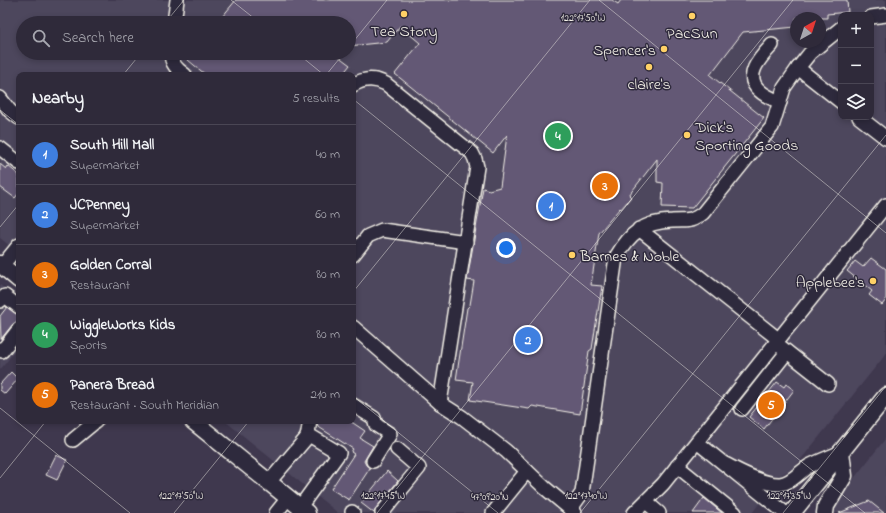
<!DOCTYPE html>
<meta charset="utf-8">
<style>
:root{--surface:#2f2a3a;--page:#3b3645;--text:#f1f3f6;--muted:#a7a7af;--line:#4a4654;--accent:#ffd166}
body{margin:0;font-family:"Indie Flower",sans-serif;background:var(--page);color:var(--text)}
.controls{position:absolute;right:12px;top:12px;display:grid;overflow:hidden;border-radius:8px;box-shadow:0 2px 6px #0003}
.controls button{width:36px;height:36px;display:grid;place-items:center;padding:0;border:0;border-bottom:1px solid var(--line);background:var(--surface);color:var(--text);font:20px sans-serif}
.compass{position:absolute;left:790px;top:12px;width:36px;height:36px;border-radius:50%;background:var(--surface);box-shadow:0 2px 6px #0003;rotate:39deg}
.you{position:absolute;left:506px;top:248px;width:14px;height:14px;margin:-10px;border:3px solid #fff;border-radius:50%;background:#1a73e8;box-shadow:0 0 0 6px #1a73e833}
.badge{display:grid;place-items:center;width:26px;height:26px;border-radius:50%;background:var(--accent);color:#fff;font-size:13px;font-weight:700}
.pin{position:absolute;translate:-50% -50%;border:2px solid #fff;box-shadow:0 1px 4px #0006}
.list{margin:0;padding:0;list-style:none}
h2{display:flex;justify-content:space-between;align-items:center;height:52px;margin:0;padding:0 16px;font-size:17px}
h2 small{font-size:13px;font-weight:400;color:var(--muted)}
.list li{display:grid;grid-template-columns:26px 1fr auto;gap:12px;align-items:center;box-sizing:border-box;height:60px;padding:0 16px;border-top:1px solid var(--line)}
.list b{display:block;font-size:15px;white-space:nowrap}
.list p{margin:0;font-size:13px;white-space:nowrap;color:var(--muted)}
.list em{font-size:13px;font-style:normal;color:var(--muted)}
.icon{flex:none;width:22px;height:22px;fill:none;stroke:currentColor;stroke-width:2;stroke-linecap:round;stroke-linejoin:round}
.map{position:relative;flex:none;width:886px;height:513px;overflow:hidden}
.search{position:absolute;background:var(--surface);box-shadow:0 2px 6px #0003;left:16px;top:16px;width:340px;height:44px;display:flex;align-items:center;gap:10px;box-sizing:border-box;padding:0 14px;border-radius:22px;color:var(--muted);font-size:15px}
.panel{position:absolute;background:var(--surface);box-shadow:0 2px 6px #0003;left:16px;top:72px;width:340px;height:352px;border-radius:8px}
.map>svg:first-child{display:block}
.built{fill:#4d465d;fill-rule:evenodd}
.building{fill:#635875;stroke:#f4f1e8}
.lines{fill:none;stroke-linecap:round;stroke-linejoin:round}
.minor-casing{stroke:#f4f1e8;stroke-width:16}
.major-casing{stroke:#f4f1e8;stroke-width:19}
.minor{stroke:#2f2a3d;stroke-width:13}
.major{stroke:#2f2a3d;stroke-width:16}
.ticks{fill:none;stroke:#f4f1e8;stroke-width:1;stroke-opacity:0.45}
.poi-dot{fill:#ffd166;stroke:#2f2a3d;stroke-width:1.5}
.labels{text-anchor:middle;stroke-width:3;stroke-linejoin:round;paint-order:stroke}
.poi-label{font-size:16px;fill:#f4f1e8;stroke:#2f2a3d}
.ticks-label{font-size:10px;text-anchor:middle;fill:#f4f1e8;stroke:#2f2a3d;stroke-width:3;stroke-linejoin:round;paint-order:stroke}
</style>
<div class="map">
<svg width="886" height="513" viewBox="0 0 886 513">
<rect width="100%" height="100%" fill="#3f384e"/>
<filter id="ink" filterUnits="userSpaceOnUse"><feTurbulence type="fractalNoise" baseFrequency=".025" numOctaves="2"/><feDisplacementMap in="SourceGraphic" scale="8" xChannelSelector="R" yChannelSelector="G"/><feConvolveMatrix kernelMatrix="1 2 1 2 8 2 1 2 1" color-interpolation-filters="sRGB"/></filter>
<g filter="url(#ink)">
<g class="built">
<path d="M 0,0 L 886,0 L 886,354 L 794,468 L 782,474 L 752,513 L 338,513 L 225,421 L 353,421 L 353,75 L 19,75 L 19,253 L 0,238 ZM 841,15 L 871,15 L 871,117 L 841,117 ZM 796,18 L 820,18 L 820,42 L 796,42 ZM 23,23 L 349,23 L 349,53 L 23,53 Z"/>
<path d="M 0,285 L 19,301 L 19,346 L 0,370 Z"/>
<path d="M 886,438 L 886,513 L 835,513 L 836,501 Z"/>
</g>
<g class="building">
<path d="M 236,0 L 612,0 L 618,4 L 621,0 L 847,0 L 848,12 L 827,14 L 827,18 L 796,18 L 796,27 L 743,32 L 710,75 L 764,118 L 692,208 L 662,207 L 663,183 L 657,182 L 657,159 L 629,195 L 631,197 L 621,209 L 620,208 L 599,233 L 591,285 L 602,286 L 592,349 L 589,351 L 580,414 L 532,406 L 529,409 L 470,400 L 473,382 L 456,380 L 467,308 L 470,305 L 474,281 L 467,280 L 483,188 L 489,190 L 500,187 L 507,135 L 493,153 L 395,74 L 420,43 L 400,26 L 387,42 L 349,46 L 349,23 L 217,23 Z"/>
<path d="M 193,53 L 334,53 L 350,65 L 342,75 L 206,75 L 188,60 Z"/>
<path d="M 0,164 L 6,169 L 8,166 L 19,175 L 19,193 L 15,198 L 0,187 Z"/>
<path d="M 871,258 L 886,269 L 886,300 L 882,305 L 869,295 L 872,291 L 847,271 L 855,261 L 863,267 Z"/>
<path d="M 7,307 L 19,316 L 19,321 L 13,324 L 1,339 L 0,316 Z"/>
<path d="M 11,372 L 18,379 L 5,394 L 0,390 L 0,384 Z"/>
<path d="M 777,382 L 784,387 L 786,384 L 794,390 L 764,429 L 749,417 Z"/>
<path d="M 318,421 L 350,421 L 365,431 L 360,438 L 373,446 L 364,461 L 366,465 L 370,468 L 349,500 L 331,489 L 354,454 L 351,452 L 353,449 L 317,426 Z"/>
<path d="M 56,455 L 67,460 L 57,480 L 46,475 Z"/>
<path d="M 387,471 L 398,481 L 376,508 L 374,513 L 361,503 Z"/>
<path d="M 704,498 L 722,513 L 693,513 Z"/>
<path d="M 869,501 L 884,513 L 839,513 Z"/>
</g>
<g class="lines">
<g class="minor-casing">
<g id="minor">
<path d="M 871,17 L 886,15"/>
<path d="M 174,23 L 177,0"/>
<path d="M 772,45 C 761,57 742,76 760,91 C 765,96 773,99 780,102"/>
<path d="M 171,53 C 171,64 177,69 185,75"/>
<path d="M 798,68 L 841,102"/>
<path d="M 353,85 C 364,78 375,78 386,84 L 472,153 L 475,159 L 477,167 L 440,403"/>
<path d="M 0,98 L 10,111 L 19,118"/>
<path d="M 859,117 L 886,138"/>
<path d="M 0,148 L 19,163"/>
<path d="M 639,229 L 778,339"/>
<path d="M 353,255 L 368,236 L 382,230 L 466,242"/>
<path d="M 2,266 L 19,245"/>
<path d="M 0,301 L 5,296 L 19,307"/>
<path d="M 353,327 L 440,403 L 462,417 L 506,451 L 545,488 L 575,513"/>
<path d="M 781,347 L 828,384"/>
<path d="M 0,349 L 2,351 L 19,329"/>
<path d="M 353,405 L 374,418 L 376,425 L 390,434 L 373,461"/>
<path d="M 742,409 L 787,352"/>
<path d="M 307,437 L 310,421"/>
<path d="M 73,440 L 96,421"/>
<path d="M 697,442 L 785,513"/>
<path d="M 725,464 C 739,471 764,485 780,484 C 792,483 799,472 809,466 C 819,461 830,457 841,452"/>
<path d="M 677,466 L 735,513"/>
<path d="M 269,482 L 309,435 L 339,453 L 300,507"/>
<path d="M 646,502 L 659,513"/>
<path d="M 570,510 L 582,493 L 616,257 C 630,233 643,222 672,221 C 687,220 690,223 703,213 L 772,127 L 784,88 L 798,68 L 810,53 L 841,28"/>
<path d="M 352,512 L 353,513"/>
<path d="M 276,513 L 288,498"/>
<path d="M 382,513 L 419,468 L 397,449"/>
<path d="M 493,513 L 527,471"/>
<path d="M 634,513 L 663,484 L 886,205"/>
</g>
</g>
<g class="major-casing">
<g id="major">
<path d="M 0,264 L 19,280"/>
<path d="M 193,421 L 307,513"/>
<path d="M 792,513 L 886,396"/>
<path d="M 825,513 L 826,506 L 844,476 L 841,452"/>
</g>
</g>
<use href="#minor" class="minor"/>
<use href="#major" class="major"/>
</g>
</g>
<path class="ticks" d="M 231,0 L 260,23M 599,0 L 886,233M 165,23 L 184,0M 349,47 L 387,0M 297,53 L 324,75M 123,75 L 141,53M 326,75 L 344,53M 353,99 L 865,513M 0,110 L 19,125M 0,227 L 19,204M 353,292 L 590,0M 353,396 L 498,513M 0,408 L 130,513M 0,478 L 46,421M 174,513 L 249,421M 377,513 L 793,0M 580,513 L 886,135M 783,513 L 886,386"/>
<g class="poi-dot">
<circle cx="404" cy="14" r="4"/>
<circle cx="692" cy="16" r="4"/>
<circle cx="664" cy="49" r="4"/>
<circle cx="649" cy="67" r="4"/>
<circle cx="687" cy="135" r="4"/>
<circle cx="572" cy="255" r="4"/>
<circle cx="873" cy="281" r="4"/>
</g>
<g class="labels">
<g class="poi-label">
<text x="404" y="36">Tea Story</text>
<text x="692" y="38">PacSun</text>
<text x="656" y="55" text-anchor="end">Spencer's</text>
<text x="649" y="89">claire's</text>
<text x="695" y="132" text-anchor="start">Dick's<tspan x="695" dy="18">Sporting Goods</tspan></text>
<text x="580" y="261" text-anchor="start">Barnes &amp; Noble</text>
<text x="865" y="287" text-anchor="end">Applebee's</text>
</g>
</g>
<g class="ticks-label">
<text x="583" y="21">122°17'50"W</text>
<text x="181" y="499">122°17'50"W</text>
<text x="383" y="499">122°17'45"W</text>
<text x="586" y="499">122°17'40"W</text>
<text x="789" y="499">122°17'35"W</text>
<text x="490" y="500">47°09'20"N</text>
</g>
</svg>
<div class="controls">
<button>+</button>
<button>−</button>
<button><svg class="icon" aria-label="layers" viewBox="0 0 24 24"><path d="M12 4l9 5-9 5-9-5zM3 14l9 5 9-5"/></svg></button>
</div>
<svg class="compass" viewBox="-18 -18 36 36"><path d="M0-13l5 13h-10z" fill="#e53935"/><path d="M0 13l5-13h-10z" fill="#a7a7af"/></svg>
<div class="you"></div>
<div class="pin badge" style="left:551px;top:206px;background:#3f7fe0">1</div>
<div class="pin badge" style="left:528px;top:340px;background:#3f7fe0">2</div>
<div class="pin badge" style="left:605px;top:186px;background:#e8710a">3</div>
<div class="pin badge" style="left:558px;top:136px;background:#2e9e5b">4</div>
<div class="pin badge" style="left:771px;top:405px;background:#e8710a">5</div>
<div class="search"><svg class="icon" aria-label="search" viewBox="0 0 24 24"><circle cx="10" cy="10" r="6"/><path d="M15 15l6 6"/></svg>Search here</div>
<section class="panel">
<h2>Nearby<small>5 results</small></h2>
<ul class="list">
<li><span class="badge" style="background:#3f7fe0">1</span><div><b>South Hill Mall</b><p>Supermarket</p></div><em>40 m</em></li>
<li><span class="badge" style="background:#3f7fe0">2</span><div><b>JCPenney</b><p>Supermarket</p></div><em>60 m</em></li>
<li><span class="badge" style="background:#e8710a">3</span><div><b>Golden Corral</b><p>Restaurant</p></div><em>80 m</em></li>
<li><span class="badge" style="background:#2e9e5b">4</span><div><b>WiggleWorks Kids</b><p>Sports</p></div><em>80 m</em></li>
<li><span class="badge" style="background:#e8710a">5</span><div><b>Panera Bread</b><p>Restaurant · South Meridian</p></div><em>210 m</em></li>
</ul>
</section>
</div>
